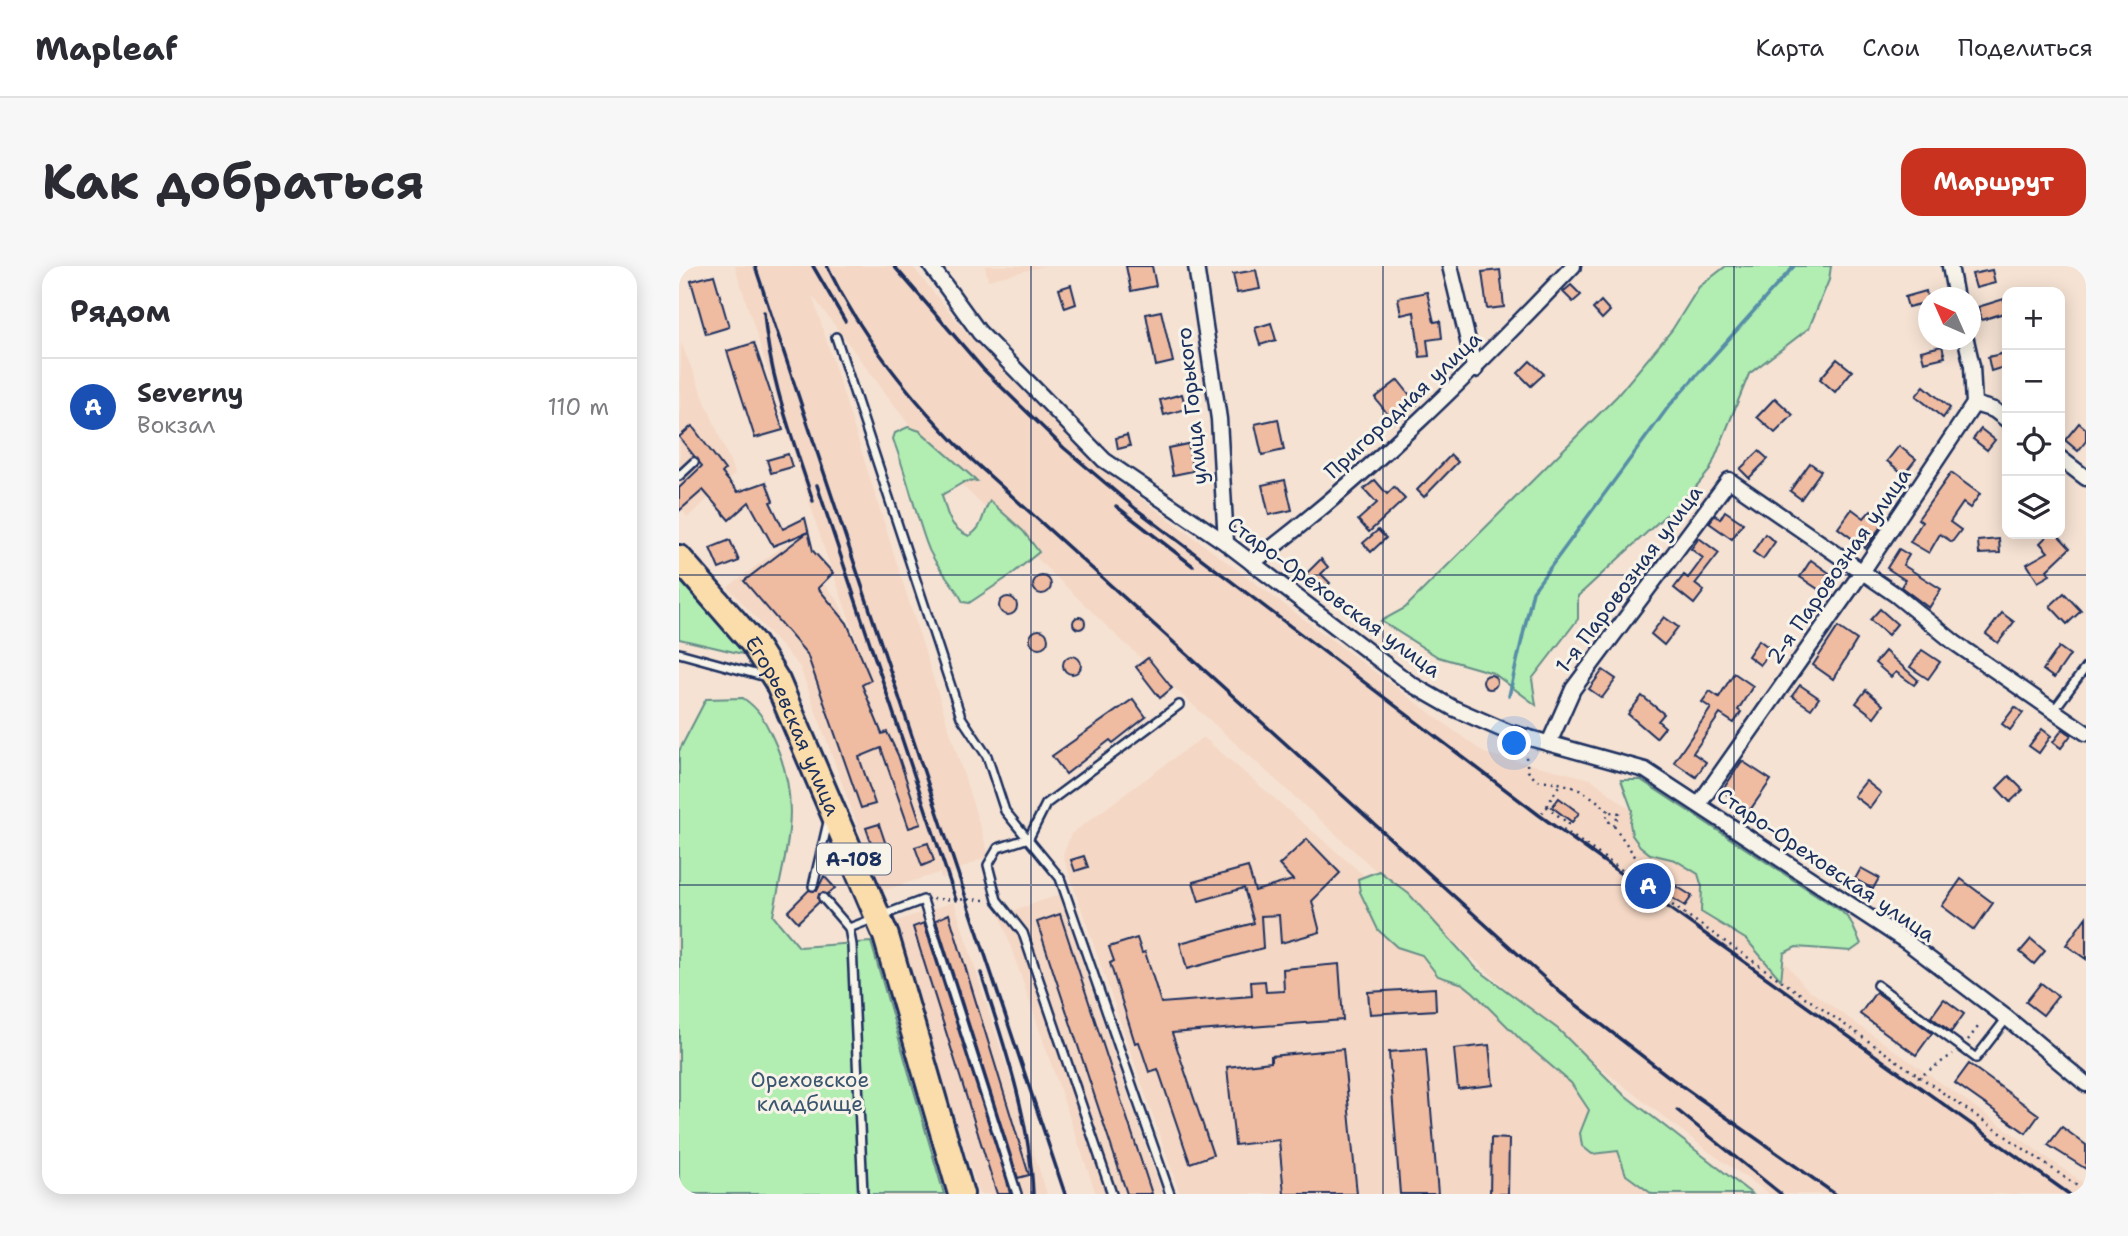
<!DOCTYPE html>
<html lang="ru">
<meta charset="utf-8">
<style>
:root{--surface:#fff;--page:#f7f7f7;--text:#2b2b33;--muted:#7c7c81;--line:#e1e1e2;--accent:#c8321e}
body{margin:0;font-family:"Shantell Sans",sans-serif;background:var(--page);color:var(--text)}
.controls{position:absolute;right:21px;top:21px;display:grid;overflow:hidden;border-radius:14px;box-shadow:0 4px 18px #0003}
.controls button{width:63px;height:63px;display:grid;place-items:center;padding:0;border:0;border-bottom:2px solid var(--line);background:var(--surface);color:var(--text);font:35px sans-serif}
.compass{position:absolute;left:1239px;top:21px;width:63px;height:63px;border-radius:50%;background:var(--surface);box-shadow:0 4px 18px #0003;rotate:315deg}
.you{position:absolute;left:836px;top:478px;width:24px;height:24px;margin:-18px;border:5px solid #fff;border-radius:50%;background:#1a73e8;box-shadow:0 0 0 10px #1a73e833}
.badge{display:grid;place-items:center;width:46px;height:46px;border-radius:50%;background:var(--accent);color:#fff;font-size:23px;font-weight:700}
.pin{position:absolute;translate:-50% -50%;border:4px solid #fff;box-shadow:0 2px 7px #0006}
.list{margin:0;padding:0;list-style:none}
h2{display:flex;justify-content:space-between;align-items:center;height:91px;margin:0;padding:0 28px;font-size:30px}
h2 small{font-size:23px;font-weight:400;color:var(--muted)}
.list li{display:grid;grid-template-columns:46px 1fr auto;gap:21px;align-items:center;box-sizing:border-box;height:98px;padding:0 28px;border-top:2px solid var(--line)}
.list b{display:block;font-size:26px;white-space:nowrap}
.list p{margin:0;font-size:23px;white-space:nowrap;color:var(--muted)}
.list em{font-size:23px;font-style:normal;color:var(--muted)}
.icon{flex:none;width:38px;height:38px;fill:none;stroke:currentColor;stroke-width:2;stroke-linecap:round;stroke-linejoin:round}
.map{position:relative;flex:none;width:1407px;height:928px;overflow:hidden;border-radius:21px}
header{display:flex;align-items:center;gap:42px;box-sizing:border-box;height:98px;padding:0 35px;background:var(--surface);border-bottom:2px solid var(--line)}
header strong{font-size:33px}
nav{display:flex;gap:38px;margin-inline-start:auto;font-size:24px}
.intro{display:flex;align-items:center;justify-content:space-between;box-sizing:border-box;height:168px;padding:0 42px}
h1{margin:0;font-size:49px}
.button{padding:18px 32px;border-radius:21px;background:var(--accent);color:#fff;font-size:24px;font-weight:700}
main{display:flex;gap:42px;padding:0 42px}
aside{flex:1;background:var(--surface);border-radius:21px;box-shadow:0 4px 18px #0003}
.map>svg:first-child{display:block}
.built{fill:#f4d7c4}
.green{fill:#b2edb2;stroke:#668e88;stroke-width:2}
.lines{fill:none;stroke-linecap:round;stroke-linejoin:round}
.stream{stroke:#568ea7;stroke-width:3.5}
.building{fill:#f0bca1;stroke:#1b2f5e;stroke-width:2}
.service-casing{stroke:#1b2f5e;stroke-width:12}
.minor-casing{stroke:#1b2f5e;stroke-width:19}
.trunk-casing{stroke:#1b2f5e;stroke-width:30}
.path{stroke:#1b2f5e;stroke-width:2.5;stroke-dasharray:2 5;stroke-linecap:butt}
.service{stroke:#f7f3e8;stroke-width:7}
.minor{stroke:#f7f3e8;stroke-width:14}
.trunk{stroke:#fbddab;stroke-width:24}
.rail{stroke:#1b2f5e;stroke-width:3.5}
.grid{fill:none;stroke:#1b2f5e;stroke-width:2;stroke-opacity:0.55}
.labels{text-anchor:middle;stroke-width:6;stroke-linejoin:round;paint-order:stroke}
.shield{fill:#f7f3e8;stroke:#5d6a87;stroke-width:2}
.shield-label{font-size:19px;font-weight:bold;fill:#1b2f5e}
.street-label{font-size:21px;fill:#1b2f5e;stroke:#f7f3e8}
.park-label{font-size:21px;fill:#39556f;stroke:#f7f3e8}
</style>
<header>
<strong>Mapleaf</strong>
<nav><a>Карта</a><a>Слои</a><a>Поделиться</a></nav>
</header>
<div class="intro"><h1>Как добраться</h1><a class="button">Маршрут</a></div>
<main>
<aside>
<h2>Рядом<small></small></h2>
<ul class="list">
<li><span class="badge" style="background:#1a4fb4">A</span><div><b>Severny</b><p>Вокзал</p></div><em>110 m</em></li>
</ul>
</aside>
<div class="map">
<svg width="1407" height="928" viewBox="0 0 1407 928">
<rect width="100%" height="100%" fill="#f5e2d3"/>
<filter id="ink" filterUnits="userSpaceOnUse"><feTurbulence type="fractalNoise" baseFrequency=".0143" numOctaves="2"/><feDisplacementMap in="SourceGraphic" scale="14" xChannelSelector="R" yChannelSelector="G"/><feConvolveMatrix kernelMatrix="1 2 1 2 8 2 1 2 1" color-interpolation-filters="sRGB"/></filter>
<g filter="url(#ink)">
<g class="built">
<path d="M 56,0 L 233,0 L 290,70 L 421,202 L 805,487 L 912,513 L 1032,606 L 1128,723 L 1407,919 L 1407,928 L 1091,928 L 1029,885 L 874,765 L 438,370 L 255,192 L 133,29 L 310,589 L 263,612 L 260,607 L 202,625 L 121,401 L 49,321 L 108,277 L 158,333 L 181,383 L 145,282 Z"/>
<path d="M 306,0 L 365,0 L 309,14 Z"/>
<path d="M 2,77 L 56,208 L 9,251 L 0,241 Z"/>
<path d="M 524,471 L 1055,928 L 501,928 L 384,590 L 392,568 Z"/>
<path d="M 380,629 L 483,928 L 417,928 L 321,649 Z"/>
<path d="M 275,636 L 368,928 L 300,928 L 214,656 Z"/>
</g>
<g class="green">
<path d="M 1047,0 L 1152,0 L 1150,14 L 1130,62 L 1070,108 L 1031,204 L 1015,223 L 899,330 L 899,353 L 853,413 L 857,439 L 814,407 L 759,391 L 702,355 L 726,342 L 938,130 L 993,64 L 1020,21 Z"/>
<path d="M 229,161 L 241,165 L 298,215 L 285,216 L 263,229 C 268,249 271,262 290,270 C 306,260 302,248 311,235 L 344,265 L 360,286 L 332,309 L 290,337 L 284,336 C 274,315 254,299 247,276 C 235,242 227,207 214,173 L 216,167 Z"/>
<path d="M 0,309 L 68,389 L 0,373 Z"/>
<path d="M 64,432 C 80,443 85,453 93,470 C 125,537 107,581 94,650 L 120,681 L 192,676 L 265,928 L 0,928 L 0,485 L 27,433 Z"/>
<path d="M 942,514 L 962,514 L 1162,645 L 1171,654 L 1182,678 L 1172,685 L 1117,681 L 1105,687 L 1102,714 L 1068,674 L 1022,646 L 1023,621 L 1019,608 L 996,594 L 971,588 L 961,580 L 953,569 L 951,557 L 953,544 Z"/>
<path d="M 700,605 L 730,628 L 798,703 L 879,763 L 943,827 L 1073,928 L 973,928 L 947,909 L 939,885 L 913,888 L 903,880 L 901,867 L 910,844 L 892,817 L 842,774 L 794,726 L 784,718 L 759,710 L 743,689 L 718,681 L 699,664 L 681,626 L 679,613 Z"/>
</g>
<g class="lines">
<path class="stream" d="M 830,430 L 854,325 L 990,140 L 1115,0"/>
</g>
<g class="building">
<path d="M 447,0 L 473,0 L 477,20 L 452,25 Z"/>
<path d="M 577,4 L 581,23 L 558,27 L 554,8 Z"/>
<path d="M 821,4 L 825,41 L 808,43 L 803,6 Z"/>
<path d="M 1313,4 L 1316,17 L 1297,22 L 1293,8 Z"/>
<path d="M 35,9 L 50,61 L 27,68 L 12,15 Z"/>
<path d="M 392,19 L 397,38 L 386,42 L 380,23 Z"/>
<path d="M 892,19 L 902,29 L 894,36 L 884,26 Z"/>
<path d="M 1247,25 L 1249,36 L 1229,41 L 1226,31 Z"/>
<path d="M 748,26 L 755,56 L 761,55 L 763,72 L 748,74 L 750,90 L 741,91 L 735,46 L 722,49 L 719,32 Z"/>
<path d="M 1325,33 L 1328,46 L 1303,54 L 1299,41 Z"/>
<path d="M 922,35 L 931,45 L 923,53 L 914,43 Z"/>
<path d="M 482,45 L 494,96 L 477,100 L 467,48 Z"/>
<path d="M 592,57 L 597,74 L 581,79 L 576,62 Z"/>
<path d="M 75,77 L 104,164 L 76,172 L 48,85 Z"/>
<path d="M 1263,80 L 1266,91 L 1245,96 L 1242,85 Z"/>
<path d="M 1326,87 L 1328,100 L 1312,105 L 1309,91 Z"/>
<path d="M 1158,93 L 1173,105 L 1156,126 L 1141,113 Z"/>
<path d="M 851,95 L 865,108 L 852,120 L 839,107 Z"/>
<path d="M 719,114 L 738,138 L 715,156 L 696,132 Z"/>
<path d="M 1245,120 L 1271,142 L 1264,152 L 1237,130 Z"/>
<path d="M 503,128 L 507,143 L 485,149 L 481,134 Z"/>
<path d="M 1096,132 L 1114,149 L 1096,167 L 1078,151 Z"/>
<path d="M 599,153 L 605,184 L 583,189 L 576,158 Z"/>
<path d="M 1400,157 L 1407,163 L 1407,175 L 1399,185 L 1386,174 Z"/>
<path d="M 13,160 L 46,204 L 43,207 L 59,226 L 87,216 L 94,235 L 91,236 L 104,263 L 126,252 L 134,285 L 154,307 L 139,322 L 168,357 L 192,414 L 183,419 L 203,468 L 208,466 L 219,489 L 242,558 L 230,562 L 202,482 L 180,491 L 196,538 L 182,542 L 128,388 L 65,315 L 129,266 L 94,280 L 70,236 L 50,254 L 24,224 L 0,245 L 0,222 L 23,200 L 0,171 Z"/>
<path d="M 1302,163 L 1316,174 L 1308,184 L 1294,173 Z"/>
<path d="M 448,169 L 451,180 L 439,183 L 437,172 Z"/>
<path d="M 509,178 L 514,205 L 494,209 L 489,182 Z"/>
<path d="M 1220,180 L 1237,193 L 1225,208 L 1208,195 Z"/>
<path d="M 1080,185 L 1089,193 L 1070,212 L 1061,203 Z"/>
<path d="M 109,188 L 113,201 L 92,207 L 88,194 Z"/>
<path d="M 772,189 L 779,196 L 745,231 L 738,224 Z"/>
<path d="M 1131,197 L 1142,205 L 1122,233 L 1111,225 Z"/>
<path d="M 1272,207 L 1301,228 L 1291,242 L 1284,237 L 1271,256 L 1282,264 L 1273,276 L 1261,268 L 1250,287 L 1231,276 L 1243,256 L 1239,253 Z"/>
<path d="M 606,214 L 613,244 L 590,249 L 583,219 Z"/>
<path d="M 696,214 L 708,228 L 715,221 L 726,233 L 690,266 L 679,254 L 698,237 L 685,223 Z"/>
<path d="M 1173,243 L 1185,252 L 1192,244 L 1206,255 L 1186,282 L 1159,262 Z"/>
<path d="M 1046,245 L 1064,257 L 1053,273 L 1030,257 L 1036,249 L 1041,253 Z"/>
<path d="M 699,264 L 707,272 L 692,286 L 684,277 Z"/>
<path d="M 1086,268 L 1096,276 L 1084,293 L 1074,286 Z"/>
<path d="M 1370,268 L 1378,268 L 1391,282 L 1368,304 L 1371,309 L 1359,316 L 1348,298 L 1369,286 L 1361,277 Z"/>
<path d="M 1020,272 L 1040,287 L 1016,318 L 1025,325 L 1015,338 L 995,322 L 1005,309 L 1009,312 L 1024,292 L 1012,283 Z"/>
<path d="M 1320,273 L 1321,287 L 1300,288 L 1299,275 Z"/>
<path d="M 51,274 L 60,295 L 40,303 L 31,282 Z"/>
<path d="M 1220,283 L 1230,289 L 1224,299 L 1262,323 L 1250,342 L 1222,321 L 1226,314 L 1208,302 Z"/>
<path d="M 642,293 L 649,301 L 642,308 L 651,317 L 643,325 L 627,308 Z"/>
<path d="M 1132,294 L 1153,309 L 1142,325 L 1121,311 Z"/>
<circle cx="363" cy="319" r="9"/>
<path d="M 1385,327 L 1402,345 L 1388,358 L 1371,340 Z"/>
<circle cx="329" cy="340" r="9"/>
<path d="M 1201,343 L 1218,358 L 1209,369 L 1191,354 Z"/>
<path d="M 1323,347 L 1335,356 L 1319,377 L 1307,368 Z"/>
<path d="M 985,351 L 999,361 L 985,379 L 972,368 Z"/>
<circle cx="400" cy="357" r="6"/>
<path d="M 1159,361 L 1178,374 L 1154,413 L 1134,399 Z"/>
<circle cx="360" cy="373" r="9"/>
<path d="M 1080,374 L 1093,384 L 1081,399 L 1069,390 Z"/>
<path d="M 1380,381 L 1391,389 L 1375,412 L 1364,404 Z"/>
<path d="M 1243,384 L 1261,396 L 1249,413 L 1231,401 Z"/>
<path d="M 1206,385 L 1239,414 L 1235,419 L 1217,406 L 1212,411 L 1196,397 Z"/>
<circle cx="393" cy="399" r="9"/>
<path d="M 469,392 L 493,422 L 481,432 L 457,401 Z"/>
<path d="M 924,404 L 937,413 L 923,432 L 910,423 Z"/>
<path d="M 1055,407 L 1074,420 L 1059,444 L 1062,446 L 1055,457 L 1041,448 L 1014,487 L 1027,496 L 1017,511 L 995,496 L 1032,442 L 1023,436 L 1031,425 L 1040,431 Z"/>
<circle cx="811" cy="416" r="7"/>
<path d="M 1121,419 L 1140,432 L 1132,443 L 1113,430 Z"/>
<path d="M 1187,424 L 1204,439 L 1195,451 L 1177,437 Z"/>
<path d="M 963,430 L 985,448 L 979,455 L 986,461 L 977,472 L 949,448 Z"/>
<path d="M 454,433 L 467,451 L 434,477 L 431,474 L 387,508 L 373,490 Z"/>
<path d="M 1336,441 L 1344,447 L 1331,464 L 1323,458 Z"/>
<path d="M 1363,463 L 1372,470 L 1360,487 L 1350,480 Z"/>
<path d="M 1384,463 L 1392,469 L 1382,482 L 1374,476 Z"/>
<path d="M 1063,495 L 1092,514 L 1071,544 L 1043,525 Z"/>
<path d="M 1330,510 L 1344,524 L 1331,536 L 1318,522 Z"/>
<path d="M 1187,515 L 1202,527 L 1191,542 L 1175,530 Z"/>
<path d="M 880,532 L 900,547 L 893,556 L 873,541 Z"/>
<path d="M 200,558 L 212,594 L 200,599 L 187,562 Z"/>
<path d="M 628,573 L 661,607 L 633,635 L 641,666 L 602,677 L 600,649 L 582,650 L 584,682 L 508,703 L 501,677 L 575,657 L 565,622 L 520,635 L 514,616 L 569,601 L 576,625 L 614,614 L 600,599 Z"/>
<path d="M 249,577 L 255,595 L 243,600 L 236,581 Z"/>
<path d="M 405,590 L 409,601 L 396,605 L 392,594 Z"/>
<path d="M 1182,602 L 1200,612 L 1194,623 L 1176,613 Z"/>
<path d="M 965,603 L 974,609 L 968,617 L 960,612 Z"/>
<path d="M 145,610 L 156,622 L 149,628 L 140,628 L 140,636 L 119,656 L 109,645 L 130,624 L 138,625 Z"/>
<path d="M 977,613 L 987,619 L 981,628 L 972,622 Z"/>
<path d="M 1282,613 L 1314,637 L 1295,664 L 1263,640 Z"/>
<path d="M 997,620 L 1013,630 L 1006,640 L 990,630 Z"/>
<path d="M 270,648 L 350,909 L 339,912 L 257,654 Z"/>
<path d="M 381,648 L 473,928 L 448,928 L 358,656 Z"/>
<path d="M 1407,651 L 1407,693 L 1387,679 Z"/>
<path d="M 245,657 L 328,915 L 331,928 L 318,928 L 234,661 Z"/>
<path d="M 458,672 L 463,687 L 466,686 L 482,737 L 573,730 L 572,716 L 586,715 L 587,726 L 605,725 L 604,703 L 660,698 L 664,754 L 493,767 L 534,889 L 511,897 L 479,803 L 470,806 L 460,776 L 456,777 L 431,697 L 435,695 L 430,681 Z"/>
<path d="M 1352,673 L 1366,685 L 1355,698 L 1341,686 Z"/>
<path d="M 1362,717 L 1379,730 L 1364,749 L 1347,736 Z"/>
<path d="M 756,722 L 757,744 L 691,748 L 689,726 Z"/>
<path d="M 1197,726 L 1253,767 L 1237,789 L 1181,748 Z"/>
<path d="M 1265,733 L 1285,748 L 1272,766 L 1252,751 Z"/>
<path d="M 810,779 L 814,819 L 779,823 L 775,783 Z"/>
<path d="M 664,783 L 678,928 L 605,928 L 600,874 L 556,879 L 548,801 L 592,796 L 592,790 Z"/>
<path d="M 747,783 L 759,928 L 721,928 L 710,786 Z"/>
<path d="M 1290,798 L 1360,849 L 1347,867 L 1276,817 Z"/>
<path d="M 1383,861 L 1407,879 L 1407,903 L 1369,879 Z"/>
<path d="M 812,872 L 830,873 L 829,928 L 811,928 Z"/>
</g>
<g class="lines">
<g class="service-casing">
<g id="service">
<path d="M 157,71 L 282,451 L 308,490 L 326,545 L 381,612 L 491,928"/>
<path d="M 0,210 L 15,196"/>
<path d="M 0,387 L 87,411"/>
<path d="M 1375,444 L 1407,401"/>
<path d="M 134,620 L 149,556"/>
<path d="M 144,632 L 170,662 L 244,634 L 338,928"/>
<path d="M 170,662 L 173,679 L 184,928"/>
<path d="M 1198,719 L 1297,792 L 1328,752"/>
<path d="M 433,928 L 344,667 L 318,634 L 309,599 L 319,582 L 350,572 L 367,538 L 500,439"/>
</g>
</g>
<g class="minor-casing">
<g id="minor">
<path d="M 252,0 L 300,66 L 425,194 L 547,277 L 732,418 L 774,442 L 829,466 L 966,504 L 1228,676 L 1328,752 L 1407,818"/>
<path d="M 517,0 L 540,153 L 547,277"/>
<path d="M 771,0 L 796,104"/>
<path d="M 1271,0 L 1277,32"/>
<path d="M 1295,138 L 1315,144 L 1328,154"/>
<path d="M 1381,192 L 1407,212"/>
<path d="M 573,297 C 690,209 793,106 894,0"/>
<path d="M 870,477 L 894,423 L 1050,214 L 1217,329 L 1276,377 L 1407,467"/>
<path d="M 1020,538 L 1183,306 L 1295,138 L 1293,100 L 1287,74"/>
</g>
</g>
<g class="trunk-casing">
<g id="trunk">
<path id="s1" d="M 0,292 L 74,377 L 98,415 L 207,670 L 282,928"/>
</g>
</g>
<g class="path">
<path d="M 846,484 L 849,505 L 857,514 C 887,516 909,524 930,546 L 927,553 L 935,560 L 940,547 L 930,546"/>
<path d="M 868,540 L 882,516"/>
<path d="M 863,547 L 868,541 L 890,558 L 885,564 L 1407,926"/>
<path d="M 935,560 L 962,599 L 955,612"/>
<path d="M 254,633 L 310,634"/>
<path d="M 1289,774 L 1299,761"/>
<path d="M 1239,812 L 1274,788"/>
</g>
<use href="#service" class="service"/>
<use href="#minor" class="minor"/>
<use href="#trunk" class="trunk"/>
<g class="rail">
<path d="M 76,0 L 386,928"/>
<path d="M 134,0 L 166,55"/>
<path d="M 148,0 C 184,74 233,134 291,192 L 882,727 L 993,813 L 1156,928"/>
<path d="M 215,0 L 304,103 L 385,182 L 457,243 L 860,549 L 1390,928"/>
<path d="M 85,46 C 90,112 114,173 134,235"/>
<path d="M 138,219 L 277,634"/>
<path d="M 437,240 L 514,300"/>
<path d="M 302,707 C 325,778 351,853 354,928"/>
<path d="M 998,844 L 1102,928"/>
</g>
</g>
</g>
<path class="grid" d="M 352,0 L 352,928M 704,0 L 704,928M 1055,0 L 1055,928M 0,309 L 1407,309M 0,619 L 1407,619"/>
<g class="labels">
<rect class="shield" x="138" y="577.5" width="74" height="31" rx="5"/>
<g class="shield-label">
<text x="175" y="600">А-108</text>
</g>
<g class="street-label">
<text transform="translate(724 139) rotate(-43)" y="7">Пригородная улица</text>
<text transform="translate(513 140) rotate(-96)" y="7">улица Горького</text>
<text transform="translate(1160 300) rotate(-55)" y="7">2-я Паровозная улица</text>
<text transform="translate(950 313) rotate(-53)" y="7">1-я Паровозная улица</text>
<text transform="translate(655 331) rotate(36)" y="7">Старо-Ореховская улица</text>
<text dy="7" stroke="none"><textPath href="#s1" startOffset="205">Егорьевская улица</textPath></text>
<text transform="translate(1147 599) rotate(34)" y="7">Старо-Ореховская улица</text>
</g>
<g class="park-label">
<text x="131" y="821">Ореховское<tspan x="131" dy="24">кладбище</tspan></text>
</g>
</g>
</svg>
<div class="controls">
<button>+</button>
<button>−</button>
<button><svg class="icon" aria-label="locate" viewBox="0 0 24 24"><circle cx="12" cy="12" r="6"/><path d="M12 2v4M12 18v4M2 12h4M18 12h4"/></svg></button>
<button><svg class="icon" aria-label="layers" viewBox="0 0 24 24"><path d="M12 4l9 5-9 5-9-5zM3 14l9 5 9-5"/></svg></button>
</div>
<svg class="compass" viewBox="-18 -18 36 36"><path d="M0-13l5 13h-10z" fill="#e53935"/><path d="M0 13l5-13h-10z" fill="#7c7c81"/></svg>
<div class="you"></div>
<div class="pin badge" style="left:969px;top:620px;background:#1a4fb4">A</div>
</div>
</main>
